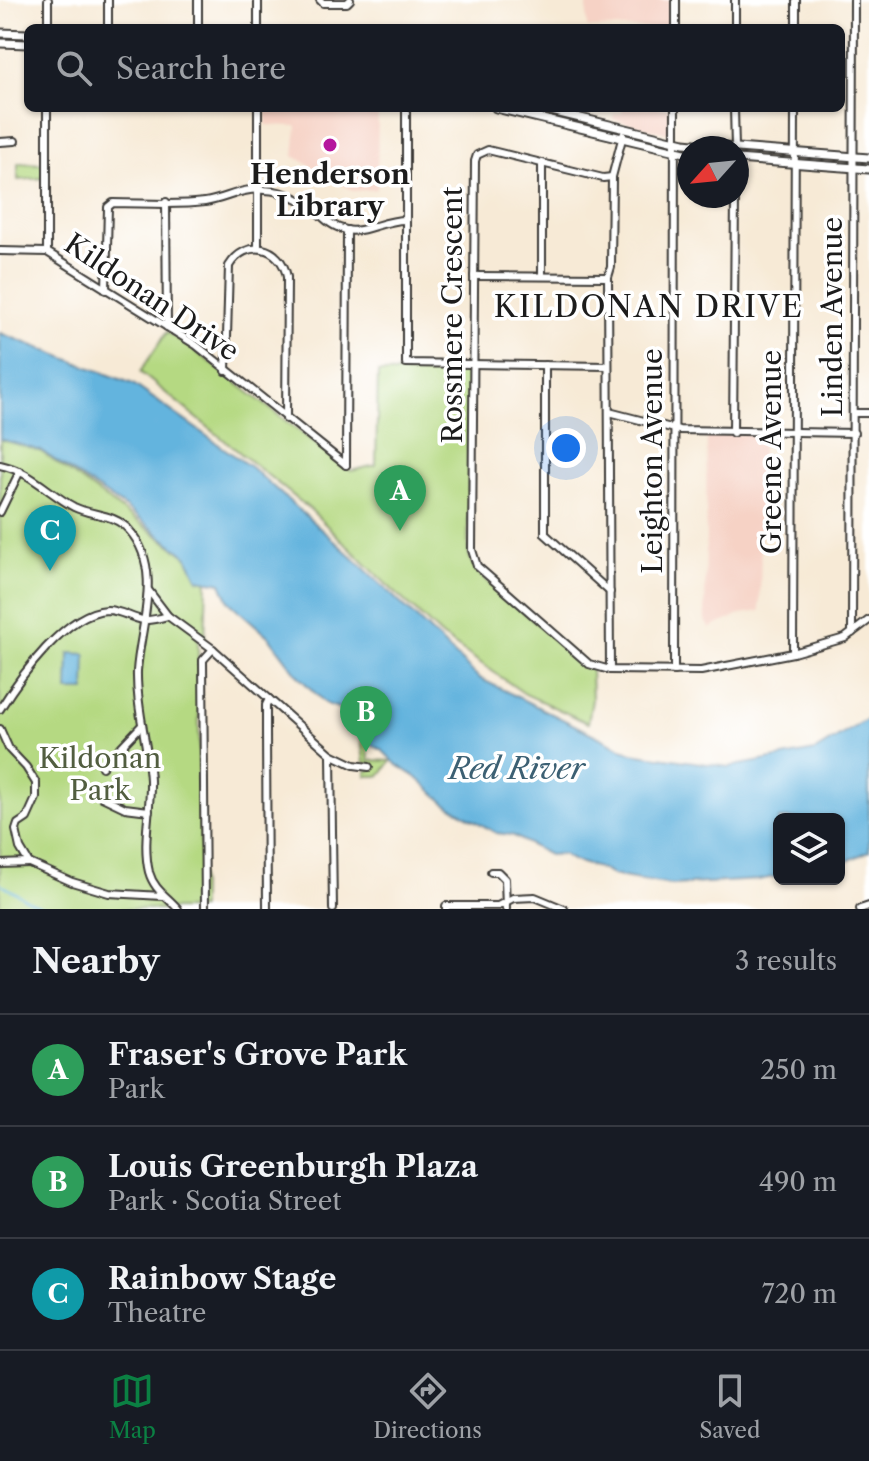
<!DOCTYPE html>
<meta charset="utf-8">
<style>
:root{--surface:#171b24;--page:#242831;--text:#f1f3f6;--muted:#9ea1a6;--line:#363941;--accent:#0b8043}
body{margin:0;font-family:"Libre Caslon Text",serif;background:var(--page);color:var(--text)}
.controls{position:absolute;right:24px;bottom:24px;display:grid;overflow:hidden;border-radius:12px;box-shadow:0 2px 6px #0004}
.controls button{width:72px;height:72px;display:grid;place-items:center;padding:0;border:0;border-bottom:2px solid var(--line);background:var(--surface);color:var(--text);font:40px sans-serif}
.compass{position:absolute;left:677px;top:136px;width:72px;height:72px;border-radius:50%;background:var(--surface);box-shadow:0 2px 6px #0004;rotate:243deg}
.you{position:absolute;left:566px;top:448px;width:28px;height:28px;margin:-20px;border:6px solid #fff;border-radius:50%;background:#1a73e8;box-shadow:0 0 0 12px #1a73e833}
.badge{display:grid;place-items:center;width:52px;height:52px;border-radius:50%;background:var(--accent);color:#fff;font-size:26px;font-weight:700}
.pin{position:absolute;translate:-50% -66px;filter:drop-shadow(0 2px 4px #0008)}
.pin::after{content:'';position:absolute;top:42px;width:28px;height:24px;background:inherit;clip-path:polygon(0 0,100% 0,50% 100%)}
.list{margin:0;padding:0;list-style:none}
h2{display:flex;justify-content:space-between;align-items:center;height:104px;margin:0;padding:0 32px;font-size:34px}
h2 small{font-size:26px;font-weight:400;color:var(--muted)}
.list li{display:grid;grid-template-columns:52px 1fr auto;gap:24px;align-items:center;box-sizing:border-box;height:112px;padding:0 32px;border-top:2px solid var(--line)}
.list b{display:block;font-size:30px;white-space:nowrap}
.list p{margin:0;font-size:26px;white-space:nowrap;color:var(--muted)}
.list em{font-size:26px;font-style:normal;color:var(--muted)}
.icon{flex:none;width:44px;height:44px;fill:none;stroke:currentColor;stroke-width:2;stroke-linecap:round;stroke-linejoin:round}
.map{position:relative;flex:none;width:869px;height:909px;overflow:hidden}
.search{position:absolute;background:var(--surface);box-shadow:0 2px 6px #0004;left:24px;right:24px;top:24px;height:88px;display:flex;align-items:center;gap:20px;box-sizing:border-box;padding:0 28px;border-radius:12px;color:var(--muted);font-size:30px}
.sheet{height:440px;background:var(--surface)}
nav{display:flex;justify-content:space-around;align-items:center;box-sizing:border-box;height:112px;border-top:2px solid var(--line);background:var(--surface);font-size:22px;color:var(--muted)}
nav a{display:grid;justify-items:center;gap:4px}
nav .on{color:var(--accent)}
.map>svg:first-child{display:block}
.built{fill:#f6d2c5}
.green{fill:#b5d982;stroke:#687a4f;stroke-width:2}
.water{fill:#63b4de;stroke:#40687d;stroke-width:2}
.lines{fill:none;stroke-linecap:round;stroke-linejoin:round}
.stream{stroke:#63b4de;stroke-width:2}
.minor-casing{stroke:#3d3b38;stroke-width:10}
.major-casing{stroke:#3d3b38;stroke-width:11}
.minor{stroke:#fff;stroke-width:6}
.major{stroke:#fff;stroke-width:7}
.poi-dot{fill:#b5179e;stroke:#fff;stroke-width:3}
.labels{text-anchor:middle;stroke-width:7;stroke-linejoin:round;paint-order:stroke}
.poi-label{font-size:28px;font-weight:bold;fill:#1c1c1c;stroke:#fff}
.street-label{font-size:28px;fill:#1c1c1c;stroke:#fff}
.park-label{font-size:28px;fill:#525e40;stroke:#fff}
.neighbourhood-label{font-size:30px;letter-spacing:2px;fill:#1c1c1c;stroke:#fff}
.water-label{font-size:30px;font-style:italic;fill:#3c6073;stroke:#fff}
</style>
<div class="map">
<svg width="869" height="909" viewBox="0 0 869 909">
<rect width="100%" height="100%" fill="#fff"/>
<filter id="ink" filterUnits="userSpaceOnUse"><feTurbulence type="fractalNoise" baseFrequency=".0125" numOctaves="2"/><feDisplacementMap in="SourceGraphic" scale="16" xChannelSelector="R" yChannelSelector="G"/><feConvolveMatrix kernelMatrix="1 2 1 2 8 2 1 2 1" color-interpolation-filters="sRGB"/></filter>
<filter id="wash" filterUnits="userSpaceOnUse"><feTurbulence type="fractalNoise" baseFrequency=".006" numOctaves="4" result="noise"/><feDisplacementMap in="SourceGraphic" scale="32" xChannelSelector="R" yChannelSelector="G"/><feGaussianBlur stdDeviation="1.8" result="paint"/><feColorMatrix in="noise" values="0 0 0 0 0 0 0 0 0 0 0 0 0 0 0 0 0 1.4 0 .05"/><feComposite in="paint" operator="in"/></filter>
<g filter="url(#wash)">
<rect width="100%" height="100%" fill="#f7ead6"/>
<g class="built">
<rect x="587" y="0" width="84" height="28"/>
<path d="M 266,108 L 378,108 L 377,189 L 353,191 L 294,156 L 297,126 L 266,125 Z"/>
<path d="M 622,108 L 671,108 L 670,134 L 613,119 L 614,114 L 622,113 Z"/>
<path d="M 762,434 L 760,611 L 742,614 L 710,628 L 705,621 L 707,435 Z"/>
</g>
<g class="green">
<path d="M 18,163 L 44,164 L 44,178 L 18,180 Z"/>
<path d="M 167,332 L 194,350 L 351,471 L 376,465 L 378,373 L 395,373 L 401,368 L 469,369 L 468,550 L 471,561 L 481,576 L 591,669 L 592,700 L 588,723 L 525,694 L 442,636 L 385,583 L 312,511 L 140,372 Z"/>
<path d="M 0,439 L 40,451 L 187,557 L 198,579 L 207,580 L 205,640 L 198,637 L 201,909 L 0,909 Z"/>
<path d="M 360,729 L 368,745 L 369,760 L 391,761 L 380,776 L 366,776 L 366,771 L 371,770 L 370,764 L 364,763 Z"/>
</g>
<g class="water">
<path d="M 0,333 L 133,384 L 252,468 L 350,555 L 479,678 L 631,753 L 729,767 L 815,751 L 869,718 L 869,851 L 839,865 L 839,819 L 779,819 L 779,876 L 759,880 L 672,885 L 634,879 L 612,875 L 601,869 L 574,861 L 562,854 L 549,855 L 512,835 L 496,833 L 445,803 L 416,777 L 396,764 L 382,750 L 368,743 L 361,729 L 338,708 L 326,704 L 300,678 L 269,637 L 229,602 L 221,583 L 198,579 L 187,557 L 127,509 L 41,451 L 0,439 Z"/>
<path d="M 69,653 L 86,654 L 85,691 L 68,691 Z"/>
</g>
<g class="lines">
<path class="stream" d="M 0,883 L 27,900 L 48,909"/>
</g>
</g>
<g filter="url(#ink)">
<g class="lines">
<g class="minor-casing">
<g id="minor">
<path d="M 48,0 L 48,28"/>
<path d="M 320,0 L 323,3 L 347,3 L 350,0"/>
<path d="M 108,28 L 108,0"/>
<path d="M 198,28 L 198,0"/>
<path d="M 258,28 L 258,0"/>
<path d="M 676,28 L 676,0"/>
<path d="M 735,28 L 735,0"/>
<path d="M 796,28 L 796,0"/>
<path d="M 258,108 L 258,248"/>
<path d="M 406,108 L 406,363 L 608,366"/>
<path d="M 734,108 L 735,148"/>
<path d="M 0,142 L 15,141"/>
<path d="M 612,177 L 603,178 L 488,150 L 477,155 L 475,161 L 472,550 L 477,566 L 589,664 L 610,670 L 701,671 L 793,653 L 845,638 L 869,620"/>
<path d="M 166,202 L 167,327"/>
<path d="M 0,251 L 47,252 L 196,345 L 346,465"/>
<path d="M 47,252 L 47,108"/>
<path d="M 474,276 L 608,277"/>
<path d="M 542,276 L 542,163"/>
<path d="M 106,290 L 108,207 L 113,203 C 143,203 175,206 205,202 C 226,199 242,187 265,190 C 283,191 301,199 315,210 C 325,219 332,227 346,230 C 364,234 383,220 405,220"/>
<path d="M 545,365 L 545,534 L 610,592"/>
<path d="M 226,371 L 229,266 C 246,238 281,245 287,277 L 286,419"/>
<path d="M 609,412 L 679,430 L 854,433"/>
<path d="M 854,413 L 869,413"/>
<path d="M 733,433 L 735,196"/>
<path d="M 0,465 C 30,471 48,493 74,507 C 92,516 114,513 129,530 C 164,569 140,626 137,671 C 136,708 148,744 150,780 C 151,809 142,843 149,872 C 154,890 167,896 178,909"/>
<path d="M 346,465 L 347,230"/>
<path d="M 0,512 L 20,471"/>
<path d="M 149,591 L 168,616 L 213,649 L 331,754 L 354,765 L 369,767"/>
<path d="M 852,633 L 854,0"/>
<path d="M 793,653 L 795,108"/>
<path d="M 610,670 L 608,277 L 611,267 L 612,177 L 623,135"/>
<path d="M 674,671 L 675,108"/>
<path d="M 0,709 C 20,677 66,612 107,610 C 120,610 131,618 143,620 C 151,621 161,618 168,616"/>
<path d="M 0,729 L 9,749 L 26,767 L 36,783 L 36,798 L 27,818 L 18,824 L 16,830 L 20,848 L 29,863 L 72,882 L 109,893 L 162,896"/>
<path d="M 331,754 L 333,909"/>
<path d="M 102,767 L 142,725"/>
<path d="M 102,797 L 125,808 L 149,811"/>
<path d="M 0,864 L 29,863"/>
<path d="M 491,872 L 498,872 L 505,879 L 506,909"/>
<path d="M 205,909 L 203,660 L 213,649"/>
<path d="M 267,909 L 266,730 L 266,705 L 269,699"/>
<path d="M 446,909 L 446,906 L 498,906 L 513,898 L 535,897 L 564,909"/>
<path d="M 860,909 L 869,906"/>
</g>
</g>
<g class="major-casing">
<g id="major">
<path d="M 0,33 L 28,34"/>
<path d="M 0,43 L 28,44"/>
<path d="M 496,108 L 689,154"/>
<path d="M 539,108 L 684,143 L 735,148"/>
<path d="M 737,148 L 869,158"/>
<path d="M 737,159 L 869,169"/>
</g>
</g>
<use href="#minor" class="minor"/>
<use href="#major" class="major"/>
</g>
</g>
<circle class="poi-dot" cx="330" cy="145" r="8"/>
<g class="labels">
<g class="poi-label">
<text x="330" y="184">Henderson<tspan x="330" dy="32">Library</tspan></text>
</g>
<g class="street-label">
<text transform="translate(152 297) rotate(34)" y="10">Kildonan Drive</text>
<text transform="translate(452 315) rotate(-90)" y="10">Rossmere Crescent</text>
<text transform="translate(832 317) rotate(-90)" y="10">Linden Avenue</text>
<text transform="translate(771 452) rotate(-90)" y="10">Greene Avenue</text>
<text transform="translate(652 461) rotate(-90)" y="10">Leighton Avenue</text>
</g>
<g class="park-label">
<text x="100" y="768">Kildonan<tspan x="100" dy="32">Park</tspan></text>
</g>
<g class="neighbourhood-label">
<text x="649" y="317">KILDONAN DRIVE</text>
</g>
<g class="water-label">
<text x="517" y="779">Red River</text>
</g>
</g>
</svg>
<div class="controls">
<button><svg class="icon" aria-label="layers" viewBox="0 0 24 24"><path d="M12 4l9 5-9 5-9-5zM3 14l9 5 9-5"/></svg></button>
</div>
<svg class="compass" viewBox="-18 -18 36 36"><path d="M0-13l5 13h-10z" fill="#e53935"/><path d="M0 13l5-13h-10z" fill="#9ea1a6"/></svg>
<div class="you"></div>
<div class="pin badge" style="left:400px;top:531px;background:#2e9e5b">A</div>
<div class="pin badge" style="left:366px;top:752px;background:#2e9e5b">B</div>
<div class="pin badge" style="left:50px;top:571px;background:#0f9aa8">C</div>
<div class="search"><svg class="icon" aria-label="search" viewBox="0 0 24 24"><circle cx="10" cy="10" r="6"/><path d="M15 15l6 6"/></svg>Search here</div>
</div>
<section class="sheet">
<h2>Nearby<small>3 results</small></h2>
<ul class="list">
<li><span class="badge" style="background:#2e9e5b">A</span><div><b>Fraser's Grove Park</b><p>Park</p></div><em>250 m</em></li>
<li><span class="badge" style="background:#2e9e5b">B</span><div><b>Louis Greenburgh Plaza</b><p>Park · Scotia Street</p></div><em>490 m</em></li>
<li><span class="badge" style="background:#0f9aa8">C</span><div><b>Rainbow Stage</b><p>Theatre</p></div><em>720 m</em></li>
</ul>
</section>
<nav>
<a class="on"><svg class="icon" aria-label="map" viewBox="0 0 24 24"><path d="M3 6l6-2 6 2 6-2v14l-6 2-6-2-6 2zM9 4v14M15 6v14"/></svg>Map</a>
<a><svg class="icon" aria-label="directions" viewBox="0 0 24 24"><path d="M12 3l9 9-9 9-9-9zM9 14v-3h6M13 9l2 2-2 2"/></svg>Directions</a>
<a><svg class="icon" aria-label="saved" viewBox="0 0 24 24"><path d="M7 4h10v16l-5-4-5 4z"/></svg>Saved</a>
</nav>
